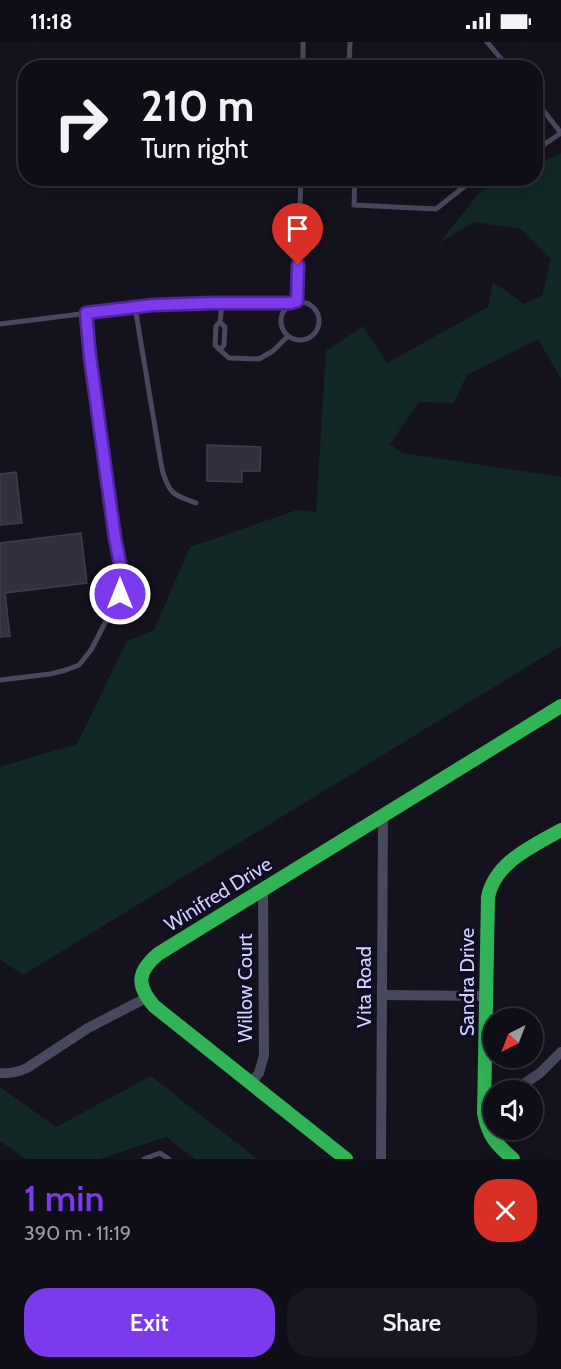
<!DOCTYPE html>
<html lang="en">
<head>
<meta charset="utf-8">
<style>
  :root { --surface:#0f0e16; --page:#18171f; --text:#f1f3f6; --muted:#9b9ca1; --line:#2f2e35; --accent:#7c3aed }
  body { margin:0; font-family:Cabin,sans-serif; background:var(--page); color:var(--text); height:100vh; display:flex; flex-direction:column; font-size:22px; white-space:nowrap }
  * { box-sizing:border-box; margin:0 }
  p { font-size:20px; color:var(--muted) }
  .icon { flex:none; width:33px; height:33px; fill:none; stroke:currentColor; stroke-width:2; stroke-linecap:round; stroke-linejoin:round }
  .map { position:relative; height:1117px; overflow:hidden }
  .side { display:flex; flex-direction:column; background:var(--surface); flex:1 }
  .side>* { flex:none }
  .banner { position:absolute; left:18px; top:18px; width:525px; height:126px; border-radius:24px; box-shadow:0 6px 24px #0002,0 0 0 2px var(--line); background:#0f0e16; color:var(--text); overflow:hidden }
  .needle { width:39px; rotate:222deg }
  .buttons { position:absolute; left:483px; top:966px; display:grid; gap:12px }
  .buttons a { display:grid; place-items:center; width:60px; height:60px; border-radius:50%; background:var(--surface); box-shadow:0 6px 24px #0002,0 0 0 2px var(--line); font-size:30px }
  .pin { position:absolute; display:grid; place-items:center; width:51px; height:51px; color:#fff; margin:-62px -26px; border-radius:50% 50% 50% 0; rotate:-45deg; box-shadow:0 0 6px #0007 }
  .pin .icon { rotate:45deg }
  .me { position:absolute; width:66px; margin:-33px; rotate:0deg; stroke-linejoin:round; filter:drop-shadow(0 0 4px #0008) }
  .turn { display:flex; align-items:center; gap:21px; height:126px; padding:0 24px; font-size:27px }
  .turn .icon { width:78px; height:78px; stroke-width:2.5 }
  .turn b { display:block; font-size:42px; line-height:51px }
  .round { display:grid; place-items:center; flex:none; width:63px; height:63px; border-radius:24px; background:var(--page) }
  .head { display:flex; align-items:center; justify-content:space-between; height:102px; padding:0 24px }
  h1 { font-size:36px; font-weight:600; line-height:45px; color:var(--accent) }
  .cta { display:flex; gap:12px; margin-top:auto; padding:12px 24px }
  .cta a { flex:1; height:69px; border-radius:24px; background:var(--accent); color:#fff; font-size:24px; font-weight:600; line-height:69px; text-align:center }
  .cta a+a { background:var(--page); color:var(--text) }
  .status { display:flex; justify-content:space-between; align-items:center; height:42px; padding:0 30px; background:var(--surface); direction:ltr }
  .status svg { height:16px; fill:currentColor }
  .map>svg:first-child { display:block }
</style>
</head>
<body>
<div class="status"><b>11:18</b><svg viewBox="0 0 49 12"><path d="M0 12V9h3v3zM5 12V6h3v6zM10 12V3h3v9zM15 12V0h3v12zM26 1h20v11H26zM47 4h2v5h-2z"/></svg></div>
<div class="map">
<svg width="561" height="1117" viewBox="0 0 561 1117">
  <rect width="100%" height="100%" fill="#14121d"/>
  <!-- green -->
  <g fill="#112827">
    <path d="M 561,111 L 561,337 L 538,297 L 467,333 L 454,361 L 419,360 L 390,402 L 402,411 L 561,435 L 561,604 L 23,933 L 0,917 L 0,725 L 77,702 L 127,599 L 154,588 L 190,505 L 297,468 L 316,470 L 326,309 L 363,284 L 387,321 L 488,265 L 493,240 L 524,262 L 542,254 L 551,217 L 521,187 L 474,180 L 439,201 L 481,149 L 508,137 L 536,136 L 536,123 Z"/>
    <path d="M 151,1034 L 257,1117 L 195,1117 L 166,1095 L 100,1117 L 26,1117 L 0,1099 L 0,1045 L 56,1085 Z"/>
  </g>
  <!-- building -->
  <g fill="#32303f" stroke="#3f3c51" stroke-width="1.5">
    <path d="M 207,403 L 261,405 L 260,429 L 242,429 L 242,440 L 207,439 Z"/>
    <path d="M 16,430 L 22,481 L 0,483 L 0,432 Z"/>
    <path d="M 81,491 L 87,541 L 5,551 L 10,594 L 0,595 L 0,501 Z"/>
  </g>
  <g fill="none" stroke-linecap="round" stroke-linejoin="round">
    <!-- lane -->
    <g stroke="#48485e" stroke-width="5">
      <path d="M 487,0 L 503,19"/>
      <path d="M 303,26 L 303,0"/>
      <path d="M 349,26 L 350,0"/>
      <path d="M 496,26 L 503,19 L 508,26"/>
      <path d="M 536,59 L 561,91"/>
      <path d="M 536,108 L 561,91"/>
      <path d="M 355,136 L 354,163 L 436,167 L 475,136"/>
      <path d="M 297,259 L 301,136"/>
      <circle cx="300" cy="279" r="19"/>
      <path d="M 135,265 L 162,427 C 169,452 173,453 196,461"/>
      <path d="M 220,280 L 225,285 L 224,303 L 220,308 L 215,303 L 216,284 L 220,280 L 222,262"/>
      <path d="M 0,282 L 153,263 L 214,261 L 291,261"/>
      <path d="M 220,308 L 229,316 L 259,317 L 273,309 L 288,294"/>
      <path d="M 0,638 L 50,632 L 66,628 L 79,623 L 91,608 L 120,552 L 123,537 L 115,496 L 86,271"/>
      <path d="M 144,1117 L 160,1111 L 169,1117"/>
    </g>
    <!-- street -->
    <g stroke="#48485e" stroke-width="10">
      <path d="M 382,953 L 486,954"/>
      <path d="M 0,1031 C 10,1032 18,1030 27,1026 L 88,986 L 146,956"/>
      <path d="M 251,1041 L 259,1031 L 264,1013 L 263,847"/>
      <path d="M 515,1048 L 540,1031 L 561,1010"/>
      <path d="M 381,1117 L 383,774"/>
    </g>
    <!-- fast -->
    <g stroke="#30b455" stroke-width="14">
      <path d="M 346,1117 L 154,964 C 136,943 137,930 158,912 L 561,664"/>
      <path d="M 513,1117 C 496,1102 488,1094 484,1071 L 488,855 C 495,820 533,804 561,788"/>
    </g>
  </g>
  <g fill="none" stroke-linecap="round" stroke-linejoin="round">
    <defs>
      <path id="route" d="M 120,552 L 123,537 L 115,496 L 90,315 L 86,271 L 153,263 L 214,261 L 291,261 L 297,259 L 298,223"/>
    </defs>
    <!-- route casing -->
    <use href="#route" stroke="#51269a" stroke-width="15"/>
    <!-- route -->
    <use href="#route" stroke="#7c3aed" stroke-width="10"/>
  </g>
  <g text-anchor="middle" stroke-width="6" stroke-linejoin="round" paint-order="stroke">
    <!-- street labels -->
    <g font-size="20" fill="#d2d0fe" stroke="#100e22">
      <text transform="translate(218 852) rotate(-32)" y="7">Winifred Drive</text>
      <text transform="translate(467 940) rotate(-90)" y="7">Sandra Drive</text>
      <text transform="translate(364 945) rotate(-90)" y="7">Vita Road</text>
      <text transform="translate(245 946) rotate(-90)" y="7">Willow Court</text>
    </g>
  </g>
</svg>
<div class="buttons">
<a><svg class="needle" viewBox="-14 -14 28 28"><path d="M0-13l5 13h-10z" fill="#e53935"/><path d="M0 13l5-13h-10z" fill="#9b9ca1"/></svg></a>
<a><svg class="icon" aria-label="sound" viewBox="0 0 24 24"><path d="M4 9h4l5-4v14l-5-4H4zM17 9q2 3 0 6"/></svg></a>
</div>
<div class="pin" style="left:298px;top:223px;background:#d93025"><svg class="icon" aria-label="arrive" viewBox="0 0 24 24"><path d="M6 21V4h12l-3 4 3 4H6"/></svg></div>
<svg class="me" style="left:120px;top:552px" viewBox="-20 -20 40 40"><circle r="17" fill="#7c3aed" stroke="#fff" stroke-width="3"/><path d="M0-11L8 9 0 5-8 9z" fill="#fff"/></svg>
<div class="banner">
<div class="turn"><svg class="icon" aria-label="right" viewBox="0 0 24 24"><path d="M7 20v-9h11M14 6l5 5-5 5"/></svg><div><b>210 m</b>Turn right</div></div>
</div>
</div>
<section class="side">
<div class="head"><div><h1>1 min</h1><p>390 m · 11:19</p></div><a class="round" style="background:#d93025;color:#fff"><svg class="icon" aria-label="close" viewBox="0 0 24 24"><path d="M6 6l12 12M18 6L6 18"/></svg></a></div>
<div class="cta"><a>Exit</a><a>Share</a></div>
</section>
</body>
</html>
